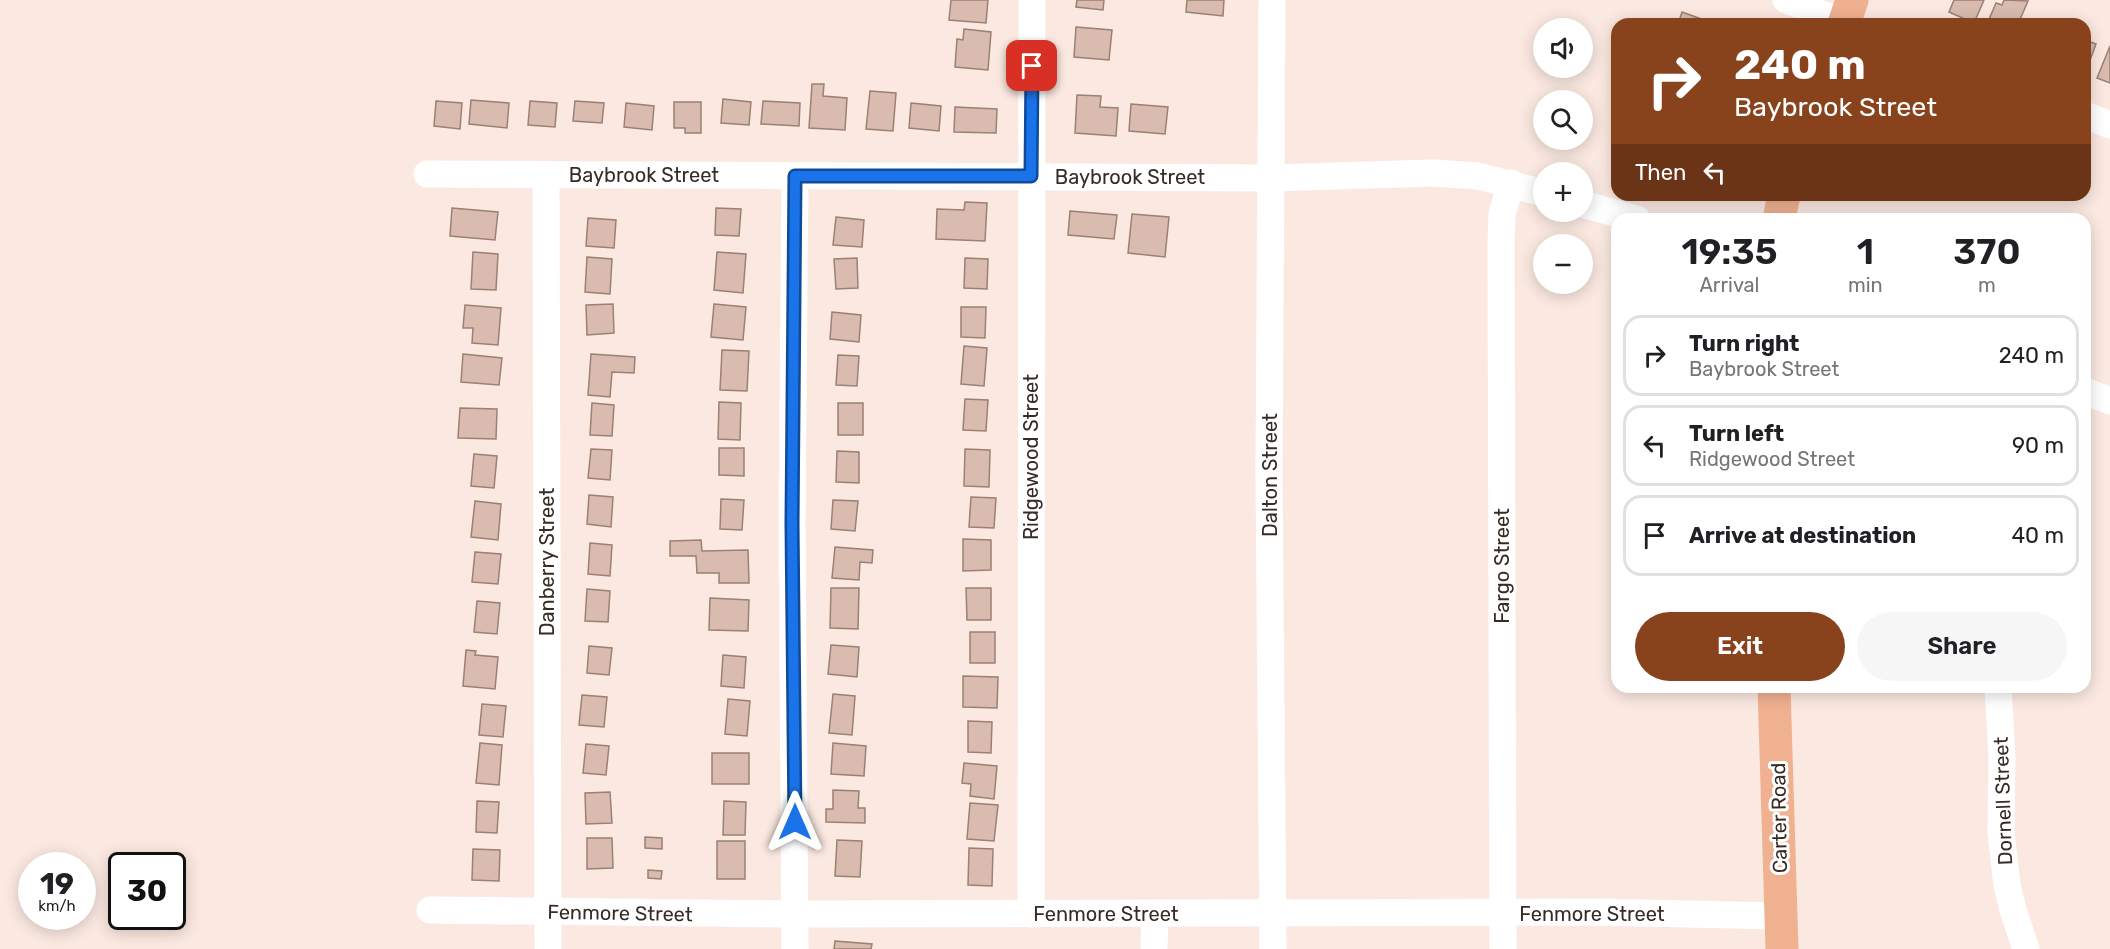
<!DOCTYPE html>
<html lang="en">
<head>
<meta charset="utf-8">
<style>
  :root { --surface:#fff; --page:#f6f6f6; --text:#202124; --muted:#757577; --line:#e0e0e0; --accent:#88421c }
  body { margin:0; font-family:Rubik,sans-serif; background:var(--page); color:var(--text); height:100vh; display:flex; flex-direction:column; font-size:22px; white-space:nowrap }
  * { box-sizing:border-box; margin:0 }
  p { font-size:20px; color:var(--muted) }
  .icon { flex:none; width:33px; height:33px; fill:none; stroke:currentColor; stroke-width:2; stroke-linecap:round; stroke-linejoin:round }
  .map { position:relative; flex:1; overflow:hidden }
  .drawer { position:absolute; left:1611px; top:213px; width:480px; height:480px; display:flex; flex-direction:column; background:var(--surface); border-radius:18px; box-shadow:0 3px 15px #0003 }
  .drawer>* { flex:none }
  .banner { position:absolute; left:1611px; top:18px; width:480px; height:183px; border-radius:18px; box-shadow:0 3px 15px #0003; background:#88421c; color:#fff; overflow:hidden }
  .fabs { position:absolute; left:1533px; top:18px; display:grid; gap:12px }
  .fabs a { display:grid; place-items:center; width:60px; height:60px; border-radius:50%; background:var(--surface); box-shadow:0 3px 15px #0003; font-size:30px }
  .speed { position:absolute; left:18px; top:852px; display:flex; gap:12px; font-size:30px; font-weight:700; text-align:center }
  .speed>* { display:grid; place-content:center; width:78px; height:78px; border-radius:50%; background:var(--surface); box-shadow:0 3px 15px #0003; line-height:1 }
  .speed small { font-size:15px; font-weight:400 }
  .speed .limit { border:3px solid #111; border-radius:9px; background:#fff; color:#111 }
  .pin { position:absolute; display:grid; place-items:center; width:51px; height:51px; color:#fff; margin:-26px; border-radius:12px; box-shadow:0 3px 9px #0006 }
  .me { position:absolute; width:66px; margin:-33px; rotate:0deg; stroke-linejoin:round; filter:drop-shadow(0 0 4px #0008) }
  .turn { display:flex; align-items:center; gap:21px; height:126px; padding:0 24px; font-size:27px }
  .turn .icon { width:78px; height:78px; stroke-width:2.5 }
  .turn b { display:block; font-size:42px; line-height:51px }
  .then { display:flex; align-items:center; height:57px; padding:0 24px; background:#0003; gap:12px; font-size:22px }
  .eta { display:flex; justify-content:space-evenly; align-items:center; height:102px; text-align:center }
  .eta b { font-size:36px; font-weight:600; line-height:42px }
  .primary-button { display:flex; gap:12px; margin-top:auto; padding:12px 24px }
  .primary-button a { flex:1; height:69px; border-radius:36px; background:var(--accent); color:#fff; font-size:24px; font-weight:600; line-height:69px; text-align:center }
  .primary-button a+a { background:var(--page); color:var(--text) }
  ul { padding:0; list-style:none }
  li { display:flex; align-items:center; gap:18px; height:81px; margin:0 12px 9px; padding:0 12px; border:3px solid var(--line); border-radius:18px }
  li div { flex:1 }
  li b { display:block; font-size:22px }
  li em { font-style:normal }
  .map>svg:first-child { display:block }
</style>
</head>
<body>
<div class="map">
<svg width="2110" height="949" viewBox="0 0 2110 949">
  <rect width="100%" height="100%" fill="#fbe9e1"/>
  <!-- building -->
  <g fill="#d9bcaf" stroke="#9b8073" stroke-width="1.5">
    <path d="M 951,0 L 988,0 L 986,23 L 949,20 Z"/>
    <path d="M 1077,0 L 1104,0 L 1103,10 L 1076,7 Z"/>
    <path d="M 1187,0 L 1224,0 L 1223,16 L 1186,12 Z"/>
    <path d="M 1954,0 L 1984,0 L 1974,23 L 1949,12 Z"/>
    <path d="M 2004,0 L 2028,1 L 2018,24 L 1987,24 L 1996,3 L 2002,5 Z"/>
    <path d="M 1682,12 L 1707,21 L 1706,24 L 1678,24 Z"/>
    <path d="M 1076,27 L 1112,30 L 1109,60 L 1074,57 Z"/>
    <path d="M 964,29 L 991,32 L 988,70 L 955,67 L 957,39 L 963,40 Z"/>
    <path d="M 2085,40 L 2096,44 L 2086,71 L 2085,71 Z"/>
    <path d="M 2110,46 L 2110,83 L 2097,78 Z"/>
    <path d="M 812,84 L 824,84 L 823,96 L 847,98 L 845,130 L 809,128 Z"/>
    <path d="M 870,91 L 896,93 L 893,131 L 866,129 Z"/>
    <path d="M 1077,95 L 1101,96 L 1100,107 L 1118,108 L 1116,136 L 1075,133 Z"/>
    <path d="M 723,99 L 751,102 L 749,125 L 721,123 Z"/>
    <path d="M 471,100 L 509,103 L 507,128 L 469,124 Z"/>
    <path d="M 436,101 L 462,103 L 460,129 L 434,126 Z"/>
    <path d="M 530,101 L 557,103 L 555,127 L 528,125 Z"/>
    <path d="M 575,101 L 604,103 L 602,123 L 573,121 Z"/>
    <path d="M 763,101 L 800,103 L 799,126 L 761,124 Z"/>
    <path d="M 674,102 L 701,102 L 701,133 L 685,133 L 685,128 L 674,128 Z"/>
    <path d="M 626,103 L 654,106 L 652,130 L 624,127 Z"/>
    <path d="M 911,103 L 941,106 L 939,131 L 909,128 Z"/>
    <path d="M 1131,104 L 1168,107 L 1165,134 L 1129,131 Z"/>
    <path d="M 955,107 L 997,109 L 996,133 L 954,132 Z"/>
    <path d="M 965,202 L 987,203 L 985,241 L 936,239 L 937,209 L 964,210 Z"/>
    <path d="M 452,208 L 498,212 L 495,240 L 450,236 Z"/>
    <path d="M 716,208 L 741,209 L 739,236 L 715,235 Z"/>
    <path d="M 1070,211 L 1117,215 L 1114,239 L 1068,235 Z"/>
    <path d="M 1132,214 L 1169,217 L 1165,257 L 1128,253 Z"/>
    <path d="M 836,217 L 864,220 L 862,247 L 833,245 Z"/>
    <path d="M 588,218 L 616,220 L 614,248 L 586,246 Z"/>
    <path d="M 473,252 L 498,254 L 496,290 L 471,289 Z"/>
    <path d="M 717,252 L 746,254 L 743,293 L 714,290 Z"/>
    <path d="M 587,257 L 612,259 L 610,294 L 585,292 Z"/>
    <path d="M 857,258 L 858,288 L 836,289 L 834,259 Z"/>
    <path d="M 965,258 L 988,259 L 987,289 L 964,288 Z"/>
    <path d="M 613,304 L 614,333 L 587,335 L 586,305 Z"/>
    <path d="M 714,304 L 746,307 L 743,340 L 711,337 Z"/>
    <path d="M 465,305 L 501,308 L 498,345 L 472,343 L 473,328 L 463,328 Z"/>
    <path d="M 961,307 L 986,307 L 985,338 L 961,337 Z"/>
    <path d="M 832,312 L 861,315 L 859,342 L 830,339 Z"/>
    <path d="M 964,346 L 987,348 L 984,386 L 961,384 Z"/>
    <path d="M 722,350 L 749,351 L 747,391 L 720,390 Z"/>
    <path d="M 463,354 L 502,358 L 499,385 L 461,382 Z"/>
    <path d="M 591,354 L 635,357 L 634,373 L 612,372 L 610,397 L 588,395 Z"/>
    <path d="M 838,355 L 859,356 L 857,386 L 836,385 Z"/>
    <path d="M 965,399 L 988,400 L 986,431 L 963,430 Z"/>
    <path d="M 719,402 L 741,403 L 740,440 L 718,439 Z"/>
    <path d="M 592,403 L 614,405 L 612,436 L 590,435 Z"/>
    <rect x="838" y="403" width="25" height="32"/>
    <path d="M 460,408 L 497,409 L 496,439 L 458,438 Z"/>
    <path d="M 719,448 L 744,448 L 744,476 L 719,475 Z"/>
    <path d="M 591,449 L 612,450 L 610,480 L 588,478 Z"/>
    <path d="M 965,449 L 990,450 L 989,487 L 964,486 Z"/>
    <path d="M 837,451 L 859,452 L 859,483 L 836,482 Z"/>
    <path d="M 474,454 L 497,456 L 494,488 L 471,486 Z"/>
    <path d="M 589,495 L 613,497 L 611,527 L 587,524 Z"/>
    <path d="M 971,497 L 996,498 L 994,528 L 969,527 Z"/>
    <path d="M 721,499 L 744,500 L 742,530 L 720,529 Z"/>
    <path d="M 833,500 L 858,501 L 855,531 L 831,529 Z"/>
    <path d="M 475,501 L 501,504 L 498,540 L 471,537 Z"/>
    <path d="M 963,539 L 991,540 L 991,570 L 963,571 Z"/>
    <path d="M 701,540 L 702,551 L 748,550 L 749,583 L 719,583 L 719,573 L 697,573 L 696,556 L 670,556 L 670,541 Z"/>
    <path d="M 590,543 L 612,545 L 610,576 L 588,574 Z"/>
    <path d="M 835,547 L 873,550 L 872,563 L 860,562 L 859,580 L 832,578 Z"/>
    <path d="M 475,552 L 501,554 L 498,584 L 472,582 Z"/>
    <path d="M 831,588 L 859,588 L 858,629 L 830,628 Z"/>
    <path d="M 966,588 L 991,588 L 991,620 L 967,620 Z"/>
    <path d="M 587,589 L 610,591 L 608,622 L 585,621 Z"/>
    <path d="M 710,598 L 749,600 L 748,631 L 709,630 Z"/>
    <path d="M 477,601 L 500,603 L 497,634 L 474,632 Z"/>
    <rect x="970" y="632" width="25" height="31"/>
    <path d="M 831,645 L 859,647 L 857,677 L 828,674 Z"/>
    <path d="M 589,646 L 612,648 L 609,675 L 587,673 Z"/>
    <path d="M 466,650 L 476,651 L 475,655 L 498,657 L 495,689 L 463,686 Z"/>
    <path d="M 723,655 L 746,657 L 744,688 L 721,686 Z"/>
    <path d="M 963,676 L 998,677 L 997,708 L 963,707 Z"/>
    <path d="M 833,694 L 855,696 L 852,735 L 829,733 Z"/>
    <path d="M 582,695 L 607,697 L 604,727 L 579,725 Z"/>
    <path d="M 728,699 L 750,701 L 747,736 L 725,734 Z"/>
    <path d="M 482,704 L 506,706 L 503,737 L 479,735 Z"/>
    <path d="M 968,721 L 992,722 L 991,753 L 968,752 Z"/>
    <path d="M 480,743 L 502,745 L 499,785 L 476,783 Z"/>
    <path d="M 833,743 L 866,746 L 864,776 L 831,774 Z"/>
    <path d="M 586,744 L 609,746 L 606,775 L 583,773 Z"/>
    <rect x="712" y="753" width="37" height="31"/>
    <path d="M 964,763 L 997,766 L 994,799 L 970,796 L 971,784 L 962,783 Z"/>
    <path d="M 833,790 L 859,791 L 858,808 L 865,808 L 865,823 L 826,822 L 826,809 L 833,809 Z"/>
    <path d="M 610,792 L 612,823 L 586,824 L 585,793 Z"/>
    <path d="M 477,801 L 499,802 L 497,833 L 476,832 Z"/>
    <path d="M 724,801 L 746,802 L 745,835 L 723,835 Z"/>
    <path d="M 970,803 L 998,805 L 994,841 L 967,839 Z"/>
    <path d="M 645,837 L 662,838 L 662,849 L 645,848 Z"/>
    <path d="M 587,838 L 612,838 L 613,868 L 587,869 Z"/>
    <path d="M 837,840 L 862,841 L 860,877 L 835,876 Z"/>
    <rect x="717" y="841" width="28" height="38"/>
    <path d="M 969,848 L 993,849 L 992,886 L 968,885 Z"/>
    <path d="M 473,849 L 500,850 L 499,881 L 472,880 Z"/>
    <path d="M 648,870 L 662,871 L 661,879 L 648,878 Z"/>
    <path d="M 835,941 L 872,944 L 871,949 L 834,949 Z"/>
  </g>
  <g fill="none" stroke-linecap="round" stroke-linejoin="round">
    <!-- minor -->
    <g stroke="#fff" stroke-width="27">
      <path d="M 1272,0 L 1269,472 L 1273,949"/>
      <path d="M 1786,0 L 1848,24"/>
      <path d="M 2085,115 L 2110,125"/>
      <path d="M 427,174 L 1270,178 L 1433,173 L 1478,176 L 1544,193"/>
      <path d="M 546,175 L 548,949"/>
      <path d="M 1582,204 L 1637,219"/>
      <path d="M 2085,391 L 2110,401"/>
      <path d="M 1998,687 L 2002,759 L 2001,833 L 2007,885 L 2013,910 L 2026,949"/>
      <path d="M 430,910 L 796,914 L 1597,912 L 1781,916"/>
      <path d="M 1031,914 L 1032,0"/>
      <path d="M 795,949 L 792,523 L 795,176"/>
      <path d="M 1154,949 L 1155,914"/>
      <path d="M 1503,949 L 1501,246 L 1502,214 L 1511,183"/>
    </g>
    <!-- major -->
    <g stroke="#f0b191" stroke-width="33">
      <path d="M 1844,24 L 1852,0"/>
      <path d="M 1779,219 L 1784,195"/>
      <path d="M 1774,687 L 1782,949"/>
    </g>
  </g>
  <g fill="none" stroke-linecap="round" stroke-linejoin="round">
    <defs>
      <path id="route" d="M 795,822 L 792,523 L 795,176 L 1031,176 L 1032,66"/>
    </defs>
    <!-- route casing -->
    <use href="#route" stroke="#114b97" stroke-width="15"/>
    <!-- route -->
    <use href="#route" stroke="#1a73e8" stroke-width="10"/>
  </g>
  <g text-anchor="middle" stroke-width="6" stroke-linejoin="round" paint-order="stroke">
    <!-- street labels -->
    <g font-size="20" fill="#372b26" stroke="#fff">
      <text x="644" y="182">Baybrook Street</text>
      <text x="1130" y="184">Baybrook Street</text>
      <text transform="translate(1031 457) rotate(-90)" y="7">Ridgewood Street</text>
      <text transform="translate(1270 475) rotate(-90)" y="7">Dalton Street</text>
      <text transform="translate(547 562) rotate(-90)" y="7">Danberry Street</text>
      <text transform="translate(1502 566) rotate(-90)" y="7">Fargo Street</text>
      <text transform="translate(2003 801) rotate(-92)" y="7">Dornell Street</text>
      <text transform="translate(1779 818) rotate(-91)" y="7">Carter Road</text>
      <text transform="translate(620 913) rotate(1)" y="7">Fenmore Street</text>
      <text x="1106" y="921">Fenmore Street</text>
      <text x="1592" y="921">Fenmore Street</text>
    </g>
  </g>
</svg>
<div class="fabs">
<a><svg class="icon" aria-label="sound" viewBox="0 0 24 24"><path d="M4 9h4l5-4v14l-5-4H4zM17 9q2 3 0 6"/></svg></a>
<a><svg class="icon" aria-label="search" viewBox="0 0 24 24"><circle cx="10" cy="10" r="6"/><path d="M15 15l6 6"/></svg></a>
<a>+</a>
<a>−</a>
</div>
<div class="speed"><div>19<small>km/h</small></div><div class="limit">30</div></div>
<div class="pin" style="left:1032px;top:66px;background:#d93025"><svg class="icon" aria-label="arrive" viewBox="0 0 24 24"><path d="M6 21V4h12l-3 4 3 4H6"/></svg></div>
<svg class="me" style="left:795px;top:822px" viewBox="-20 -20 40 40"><path d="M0-17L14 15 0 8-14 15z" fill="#1a73e8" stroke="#fff" stroke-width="4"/></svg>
<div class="banner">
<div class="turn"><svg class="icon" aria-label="right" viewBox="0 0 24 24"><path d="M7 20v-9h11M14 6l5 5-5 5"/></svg><div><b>240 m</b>Baybrook Street</div></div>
<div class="then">Then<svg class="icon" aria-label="left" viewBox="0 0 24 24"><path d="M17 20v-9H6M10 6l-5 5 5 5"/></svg></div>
</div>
<section class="drawer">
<div class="eta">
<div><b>19:35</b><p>Arrival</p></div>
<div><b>1</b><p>min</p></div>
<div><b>370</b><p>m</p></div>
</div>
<ul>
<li><svg class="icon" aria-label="right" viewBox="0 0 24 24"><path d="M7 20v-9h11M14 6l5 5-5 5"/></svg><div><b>Turn right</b><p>Baybrook Street</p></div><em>240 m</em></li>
<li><svg class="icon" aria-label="left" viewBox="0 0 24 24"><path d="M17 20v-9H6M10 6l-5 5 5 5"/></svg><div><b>Turn left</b><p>Ridgewood Street</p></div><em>90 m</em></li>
<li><svg class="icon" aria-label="arrive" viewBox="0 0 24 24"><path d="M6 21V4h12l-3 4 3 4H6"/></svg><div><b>Arrive at destination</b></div><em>40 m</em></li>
</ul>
<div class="primary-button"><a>Exit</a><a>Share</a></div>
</section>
</div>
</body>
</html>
